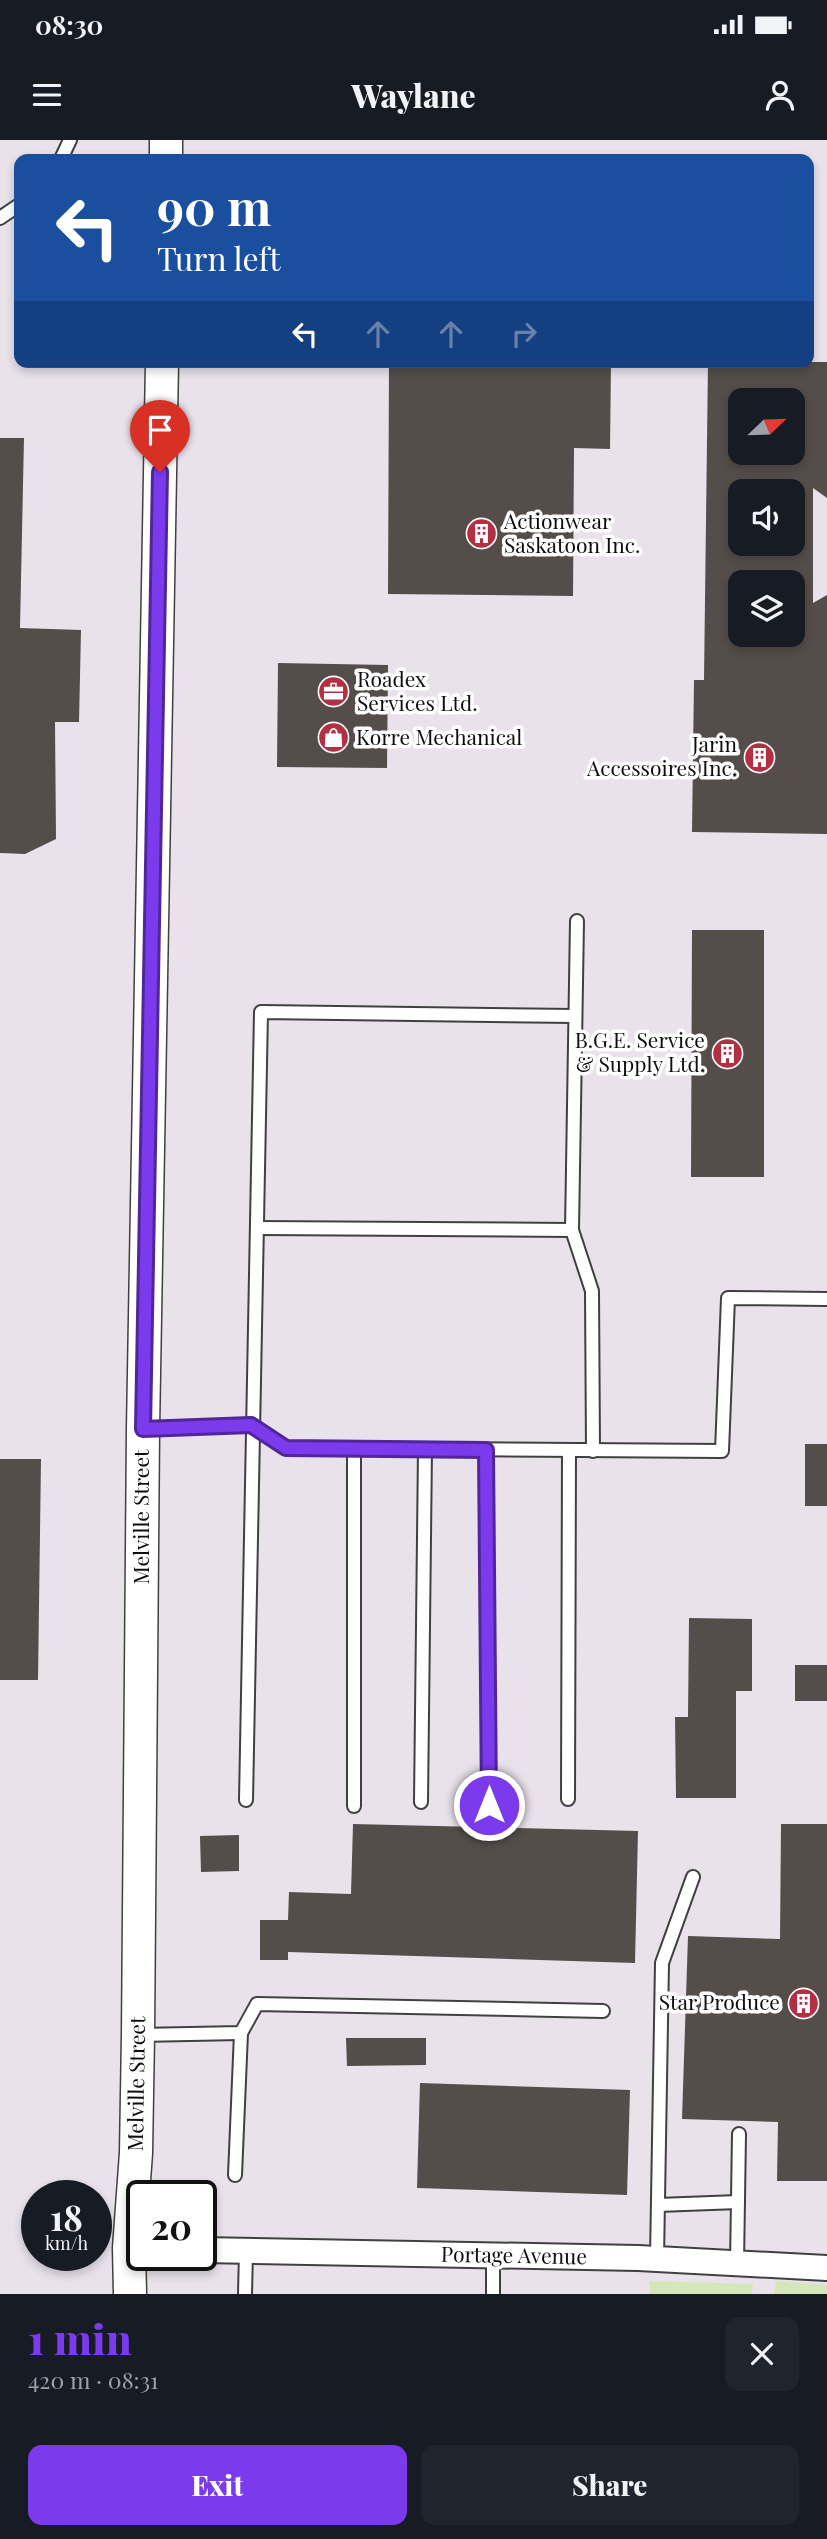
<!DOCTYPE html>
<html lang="en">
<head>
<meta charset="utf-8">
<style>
  :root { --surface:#171b24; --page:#20242c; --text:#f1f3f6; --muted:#9ea1a6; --accent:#7c3aed }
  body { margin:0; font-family:"Playfair Display",serif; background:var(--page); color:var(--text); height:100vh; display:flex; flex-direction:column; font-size:26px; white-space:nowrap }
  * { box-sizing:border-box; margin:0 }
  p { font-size:23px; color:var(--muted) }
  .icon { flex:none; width:38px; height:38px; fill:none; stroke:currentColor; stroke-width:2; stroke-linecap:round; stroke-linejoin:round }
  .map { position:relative; height:2154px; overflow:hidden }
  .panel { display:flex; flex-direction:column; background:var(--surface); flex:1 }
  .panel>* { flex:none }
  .top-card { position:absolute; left:14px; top:14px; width:800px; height:214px; border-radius:14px; box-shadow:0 4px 10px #0003; background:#1a4fa0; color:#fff; overflow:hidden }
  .needle { width:46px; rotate:67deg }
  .fabs { position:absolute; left:728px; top:248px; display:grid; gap:14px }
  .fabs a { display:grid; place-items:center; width:77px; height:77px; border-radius:14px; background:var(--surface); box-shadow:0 4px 10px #0003; font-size:35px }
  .speed { position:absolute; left:21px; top:2040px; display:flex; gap:14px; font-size:35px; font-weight:700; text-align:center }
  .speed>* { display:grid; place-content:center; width:91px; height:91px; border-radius:50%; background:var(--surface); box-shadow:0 4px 10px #0003; line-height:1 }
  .speed small { font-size:18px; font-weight:400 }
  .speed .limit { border:4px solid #111; border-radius:10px; background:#fff; color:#111 }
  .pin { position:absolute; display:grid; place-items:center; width:60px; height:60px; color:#fff; margin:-72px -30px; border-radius:50% 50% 50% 0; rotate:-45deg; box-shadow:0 0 7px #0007 }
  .pin .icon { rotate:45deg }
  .me { position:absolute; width:77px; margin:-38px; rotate:0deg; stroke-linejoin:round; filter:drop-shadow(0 0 5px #0008) }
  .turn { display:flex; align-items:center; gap:24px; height:147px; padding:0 28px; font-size:32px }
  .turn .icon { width:91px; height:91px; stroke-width:2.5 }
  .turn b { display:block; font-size:49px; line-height:60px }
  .lanes { display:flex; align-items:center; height:66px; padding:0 28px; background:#0003; justify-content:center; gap:35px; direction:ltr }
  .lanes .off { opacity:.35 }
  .round { display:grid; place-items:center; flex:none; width:74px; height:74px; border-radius:14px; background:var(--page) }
  .summary { display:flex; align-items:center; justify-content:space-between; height:119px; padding:0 28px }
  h1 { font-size:42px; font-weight:800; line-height:52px; color:var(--accent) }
  .button { display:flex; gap:14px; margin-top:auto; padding:14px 28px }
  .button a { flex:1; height:80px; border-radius:14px; background:var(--accent); color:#fff; font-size:28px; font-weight:800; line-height:80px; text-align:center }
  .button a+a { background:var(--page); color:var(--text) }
  .status { display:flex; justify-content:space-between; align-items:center; height:49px; padding:0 35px; background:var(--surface); direction:ltr }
  .status svg { height:19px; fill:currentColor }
  header { display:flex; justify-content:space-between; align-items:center; height:91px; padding:0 28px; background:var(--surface); font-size:32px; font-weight:800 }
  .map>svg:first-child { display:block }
</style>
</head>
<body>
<div class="status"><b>08:30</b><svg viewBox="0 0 49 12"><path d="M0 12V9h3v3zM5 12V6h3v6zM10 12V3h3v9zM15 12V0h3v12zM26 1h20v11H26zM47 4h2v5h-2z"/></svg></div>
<header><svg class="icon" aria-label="menu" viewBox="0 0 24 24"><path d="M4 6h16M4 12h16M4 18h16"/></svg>Waylane<svg class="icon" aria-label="person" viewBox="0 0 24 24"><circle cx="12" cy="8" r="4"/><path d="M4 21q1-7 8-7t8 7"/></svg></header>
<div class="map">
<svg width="827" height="2154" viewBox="0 0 827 2154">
  <rect width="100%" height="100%" fill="#fef9ef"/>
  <!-- industrial -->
  <path fill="#e9e2eb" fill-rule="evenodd" d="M 0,0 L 827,0 L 827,2154 L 0,2154 ZM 19,19 L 808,19 L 808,222 L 19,222 ZM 740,261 L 793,261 L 793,313 L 740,313 ZM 740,352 L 793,352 L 793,404 L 740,404 ZM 740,443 L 793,443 L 793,495 L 740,495 ZM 37,2056 L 96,2056 L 96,2116 L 37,2116 ZM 142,2056 L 201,2056 L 201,2116 L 142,2116 Z"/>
  <!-- green -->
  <g fill="#d5e6bb">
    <path d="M 650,2141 L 753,2144 L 752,2154 L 650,2154 Z"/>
    <path d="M 776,2141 L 827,2145 L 827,2154 L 774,2154 Z"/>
  </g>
  <!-- building -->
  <g fill="#554d4a" fill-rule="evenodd">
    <path d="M 389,222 L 611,222 L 610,309 L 574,308 L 573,456 L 388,454 Z"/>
    <path d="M 708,222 L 827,222 L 827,358 L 813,348 L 813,463 L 827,455 L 827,694 L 692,692 L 694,540 L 704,540 ZM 740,261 L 793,261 L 793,313 L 740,313 ZM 740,352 L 793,352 L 793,404 L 740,404 ZM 740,443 L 793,443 L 793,495 L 740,495 Z"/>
    <path d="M 0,298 L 24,298 L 20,488 L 81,490 L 79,582 L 55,582 L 56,699 L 25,714 L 0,713 Z"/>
    <path d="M 278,523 L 388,525 L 387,628 L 277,627 Z"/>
    <path d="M 692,790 L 764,790 L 764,1037 L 691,1037 Z"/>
    <rect x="805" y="1304" width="22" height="62"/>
    <path d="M 0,1319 L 41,1319 L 38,1540 L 0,1540 Z"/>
    <path d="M 689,1478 L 752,1479 L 752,1551 L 736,1551 L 736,1658 L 676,1658 L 675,1577 L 688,1577 Z"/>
    <rect x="795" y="1525" width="32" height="36"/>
    <path d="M 353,1684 L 638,1691 L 635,1823 L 288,1812 L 288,1820 L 260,1820 L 260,1780 L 288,1780 L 289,1752 L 351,1754 Z"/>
    <path d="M 781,1684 L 827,1684 L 827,2041 L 777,2041 L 778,1982 L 682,1979 L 688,1796 L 780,1799 Z"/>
    <path d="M 239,1695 L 239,1731 L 201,1732 L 200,1696 Z"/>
    <path d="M 346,1898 L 426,1898 L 426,1925 L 347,1926 Z"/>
    <path d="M 420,1943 L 630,1950 L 627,2055 L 417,2048 Z"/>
  </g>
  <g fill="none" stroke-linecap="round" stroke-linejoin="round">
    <defs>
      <g id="service">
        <path d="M 61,19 L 70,0"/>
        <path d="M 0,78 L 19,65"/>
        <path d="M 257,1088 L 572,1090 L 577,781"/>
        <path d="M 572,1090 L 592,1151 L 593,1311"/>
        <path d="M 143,1289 L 251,1285 L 286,1308 L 722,1311 L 728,1158 L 827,1159"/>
        <path d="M 486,1310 L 489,1665"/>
        <path d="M 568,1659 L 569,1311"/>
        <path d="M 246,1660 L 261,872 L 575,876"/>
        <path d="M 421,1662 L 425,1309"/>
        <path d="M 354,1666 L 354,1308"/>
        <path d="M 138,1895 L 241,1893 L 257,1864 L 603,1871"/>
        <path d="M 235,2035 L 241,1893"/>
        <path d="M 658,2065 L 738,2062"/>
        <path d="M 657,2119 L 662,1823 L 693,1737"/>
        <path d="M 737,2124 L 739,1994"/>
        <path d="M 245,2154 L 246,2111"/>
        <path d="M 493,2154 L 493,2115"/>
      </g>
      <path id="minor" d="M 201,2110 L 638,2118 L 827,2128"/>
      <g id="tertiary">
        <path d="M 166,19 L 166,0"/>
        <path d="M 130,2154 L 129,2108 L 136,2013 L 138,1895 L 143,1289 L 162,222"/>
      </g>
    </defs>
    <!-- service casing -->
    <use href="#service" stroke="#404040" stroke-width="16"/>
    <!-- minor casing -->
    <use href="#minor" stroke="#404040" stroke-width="28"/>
    <!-- tertiary casing -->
    <use href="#tertiary" stroke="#404040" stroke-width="35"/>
    <!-- service -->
    <use href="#service" stroke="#fff" stroke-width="12"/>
    <!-- minor -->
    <use href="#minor" stroke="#fff" stroke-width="24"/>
    <!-- tertiary -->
    <use href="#tertiary" stroke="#fff" stroke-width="32"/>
  </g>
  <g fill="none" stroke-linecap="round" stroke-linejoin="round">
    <defs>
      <path id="route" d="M 160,332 L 143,1289 L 251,1285 L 286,1308 L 486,1310 L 489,1665"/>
    </defs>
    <!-- route casing -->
    <use href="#route" stroke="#51269a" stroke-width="18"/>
    <!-- route -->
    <use href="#route" stroke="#7c3aed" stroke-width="12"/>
  </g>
  <!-- icons -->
  <defs>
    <symbol id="building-disc" viewBox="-11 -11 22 22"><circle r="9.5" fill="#b32f43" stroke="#fff"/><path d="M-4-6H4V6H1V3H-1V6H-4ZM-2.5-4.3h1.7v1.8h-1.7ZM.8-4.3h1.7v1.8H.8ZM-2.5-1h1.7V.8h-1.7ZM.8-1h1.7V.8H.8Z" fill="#fff"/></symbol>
    <symbol id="office-disc" viewBox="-11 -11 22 22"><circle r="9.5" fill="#b32f43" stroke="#fff"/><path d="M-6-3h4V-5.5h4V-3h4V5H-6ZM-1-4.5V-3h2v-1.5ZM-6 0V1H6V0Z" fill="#fff"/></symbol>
    <symbol id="shop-disc" viewBox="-11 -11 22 22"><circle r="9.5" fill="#b32f43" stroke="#fff"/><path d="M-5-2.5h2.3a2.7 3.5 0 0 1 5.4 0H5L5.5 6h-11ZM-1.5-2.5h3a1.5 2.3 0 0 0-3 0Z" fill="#fff"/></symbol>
  </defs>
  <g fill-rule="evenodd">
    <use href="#building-disc" x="464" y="376" width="35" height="35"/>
    <use href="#office-disc" x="316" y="534" width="35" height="35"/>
    <use href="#shop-disc" x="316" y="580" width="35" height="35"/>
    <use href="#building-disc" x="742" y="600" width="35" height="35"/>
    <use href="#building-disc" x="710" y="896" width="35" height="35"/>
    <use href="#building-disc" x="786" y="1846" width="35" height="35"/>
  </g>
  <g text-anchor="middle" stroke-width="7" stroke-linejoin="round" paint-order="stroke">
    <!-- poi labels -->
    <g font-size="21" fill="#0d0d0d" stroke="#fff" text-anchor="start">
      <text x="504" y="389">Actionwear<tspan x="504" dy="24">Saskatoon Inc.</tspan></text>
      <text x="357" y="547">Roadex<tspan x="357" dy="24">Services Ltd.</tspan></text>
      <text x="356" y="605">Korre Mechanical</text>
      <text x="737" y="612" text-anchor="end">Jarin<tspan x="737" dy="24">Accessoires Inc.</tspan></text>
      <text x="705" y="908" text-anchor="end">B.G.E. Service<tspan x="705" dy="24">&amp; Supply Ltd.</tspan></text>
      <text x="780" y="1870" text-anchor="end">Star Produce</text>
    </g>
    <!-- street labels -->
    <g font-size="21" fill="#0d0d0d" stroke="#fff">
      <text transform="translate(142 1377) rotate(-90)" y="7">Melville Street</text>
      <text transform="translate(137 1944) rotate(-89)" y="7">Melville Street</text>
      <text transform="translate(514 2116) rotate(1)" y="7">Portage Avenue</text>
    </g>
  </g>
</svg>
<div class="fabs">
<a><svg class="needle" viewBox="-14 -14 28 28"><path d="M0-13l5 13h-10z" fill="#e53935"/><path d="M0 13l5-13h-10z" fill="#9ea1a6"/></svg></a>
<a><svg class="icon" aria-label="sound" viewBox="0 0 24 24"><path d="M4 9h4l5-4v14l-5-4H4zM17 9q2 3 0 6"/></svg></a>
<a><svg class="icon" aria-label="layers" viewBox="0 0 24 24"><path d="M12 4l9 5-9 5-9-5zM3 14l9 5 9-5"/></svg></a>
</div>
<div class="speed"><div>18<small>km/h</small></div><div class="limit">20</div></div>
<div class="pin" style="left:160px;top:332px;background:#d93025"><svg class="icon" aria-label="arrive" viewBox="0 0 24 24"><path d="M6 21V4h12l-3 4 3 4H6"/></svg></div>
<svg class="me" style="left:489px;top:1665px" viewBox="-20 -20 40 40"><circle r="17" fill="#7c3aed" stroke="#fff" stroke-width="3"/><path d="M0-11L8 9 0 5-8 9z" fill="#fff"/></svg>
<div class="top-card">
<div class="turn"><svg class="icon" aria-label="left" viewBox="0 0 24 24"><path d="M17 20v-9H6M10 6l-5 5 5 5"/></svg><div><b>90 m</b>Turn left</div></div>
<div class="lanes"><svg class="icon" aria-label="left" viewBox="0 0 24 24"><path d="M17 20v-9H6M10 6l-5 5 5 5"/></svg><svg class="icon off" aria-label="ahead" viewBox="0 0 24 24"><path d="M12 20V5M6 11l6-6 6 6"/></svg><svg class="icon off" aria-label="ahead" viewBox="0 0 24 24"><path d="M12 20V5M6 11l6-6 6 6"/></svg><svg class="icon off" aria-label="right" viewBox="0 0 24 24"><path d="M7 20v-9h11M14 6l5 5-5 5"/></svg></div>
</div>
</div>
<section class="panel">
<div class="summary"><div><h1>1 min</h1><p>420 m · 08:31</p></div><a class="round"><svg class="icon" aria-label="close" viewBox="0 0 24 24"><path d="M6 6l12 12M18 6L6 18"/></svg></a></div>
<div class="button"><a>Exit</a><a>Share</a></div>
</section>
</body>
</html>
